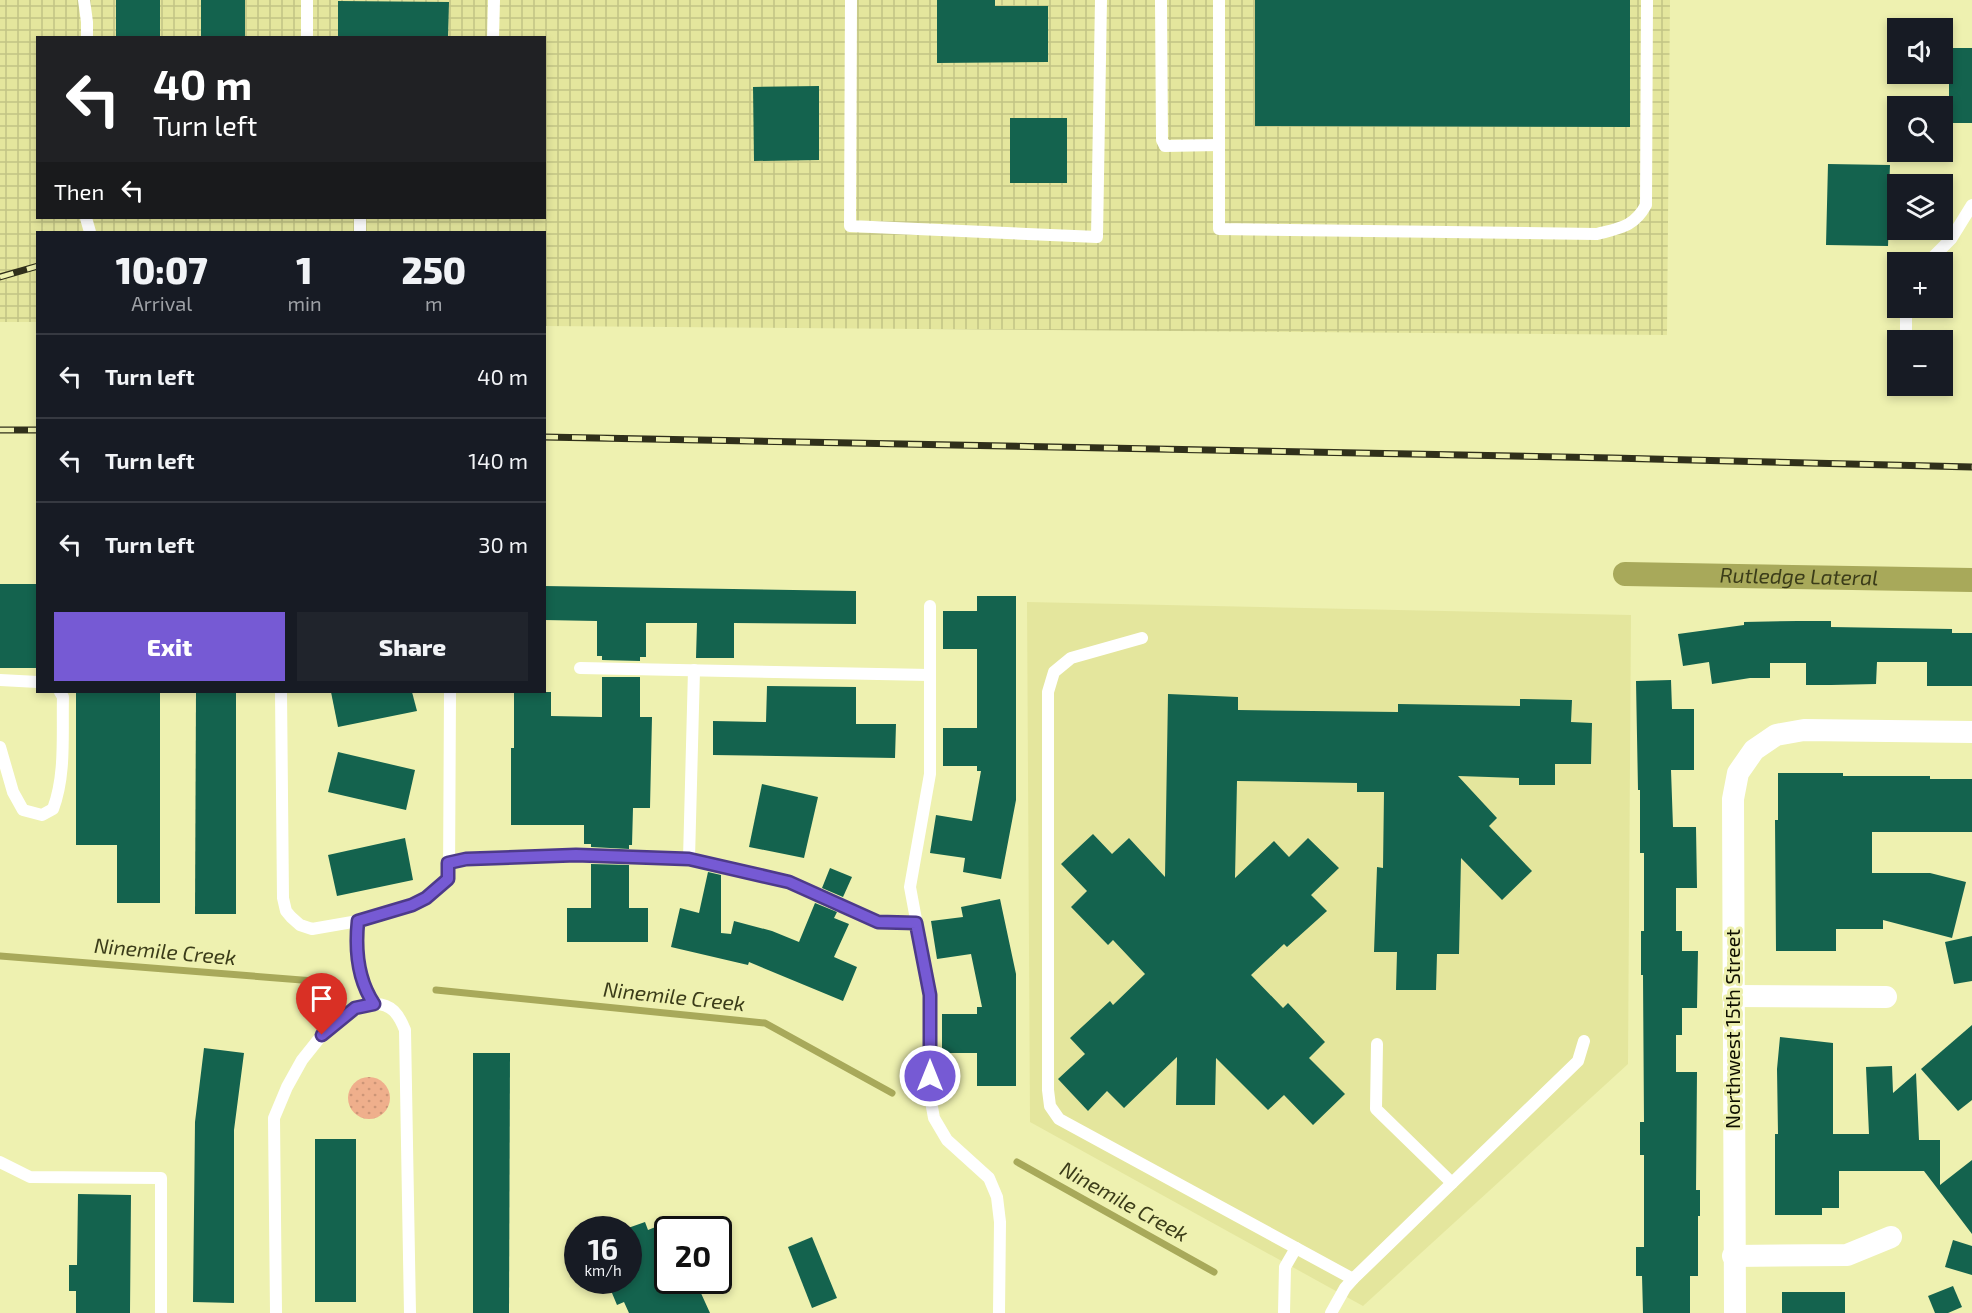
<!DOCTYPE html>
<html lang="en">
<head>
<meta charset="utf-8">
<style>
  :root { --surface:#171b24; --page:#20242c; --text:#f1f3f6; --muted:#9ea1a6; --line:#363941; --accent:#765ad4 }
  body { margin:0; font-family:"Exo 2",sans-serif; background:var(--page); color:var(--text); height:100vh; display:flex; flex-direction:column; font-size:22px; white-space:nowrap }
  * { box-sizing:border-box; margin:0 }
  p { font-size:20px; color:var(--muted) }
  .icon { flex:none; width:33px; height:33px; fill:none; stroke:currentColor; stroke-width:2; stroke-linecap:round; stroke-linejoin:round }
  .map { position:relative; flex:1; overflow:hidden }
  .details { position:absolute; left:36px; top:231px; width:510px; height:462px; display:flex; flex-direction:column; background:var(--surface); border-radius:0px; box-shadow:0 3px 9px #0003 }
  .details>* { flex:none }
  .hud { position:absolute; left:36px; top:36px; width:510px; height:183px; border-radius:0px; box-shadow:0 3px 9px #0003; background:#202124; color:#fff; overflow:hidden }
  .controls { position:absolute; left:1887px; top:18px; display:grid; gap:12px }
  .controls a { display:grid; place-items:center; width:66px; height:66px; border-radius:0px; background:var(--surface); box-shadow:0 3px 9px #0003; font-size:30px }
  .speed { position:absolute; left:564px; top:1216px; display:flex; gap:12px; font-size:30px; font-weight:700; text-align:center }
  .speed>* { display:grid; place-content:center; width:78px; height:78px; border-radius:50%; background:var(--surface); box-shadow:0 3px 9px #0003; line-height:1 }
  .speed small { font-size:15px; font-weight:400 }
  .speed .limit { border:3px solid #111; border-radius:9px; background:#fff; color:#111 }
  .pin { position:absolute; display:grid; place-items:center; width:51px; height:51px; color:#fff; margin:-62px -26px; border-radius:50% 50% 50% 0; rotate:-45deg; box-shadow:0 0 6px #0007 }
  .pin .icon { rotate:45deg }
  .me { position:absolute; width:66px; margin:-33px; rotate:0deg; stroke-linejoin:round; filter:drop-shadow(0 0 4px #0008) }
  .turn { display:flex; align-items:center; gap:21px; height:126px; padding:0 18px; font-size:27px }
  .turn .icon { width:78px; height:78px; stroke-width:2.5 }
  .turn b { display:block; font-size:42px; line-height:51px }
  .then { display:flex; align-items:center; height:57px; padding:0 18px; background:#0003; gap:12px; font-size:22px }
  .eta { display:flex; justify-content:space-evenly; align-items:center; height:102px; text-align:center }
  .eta b { font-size:36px; font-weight:800; line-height:42px }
  .button { display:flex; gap:12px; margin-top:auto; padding:12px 18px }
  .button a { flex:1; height:69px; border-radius:0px; background:var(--accent); color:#fff; font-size:24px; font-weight:800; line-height:69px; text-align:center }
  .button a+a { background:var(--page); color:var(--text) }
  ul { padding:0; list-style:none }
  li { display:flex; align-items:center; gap:18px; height:84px; padding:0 18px; border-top:2px solid var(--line) }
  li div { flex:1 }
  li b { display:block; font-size:22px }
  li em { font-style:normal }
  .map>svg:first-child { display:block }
</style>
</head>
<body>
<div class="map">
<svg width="1972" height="1313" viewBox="0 0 1972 1313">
  <defs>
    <pattern id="industrial-grid" width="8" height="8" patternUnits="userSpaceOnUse" patternTransform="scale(1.5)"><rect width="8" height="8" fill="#e4e69d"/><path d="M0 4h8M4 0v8" fill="none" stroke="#c2c485"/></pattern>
    <pattern id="park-dots" width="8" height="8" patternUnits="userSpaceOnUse" patternTransform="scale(1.5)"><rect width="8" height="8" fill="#efaf8c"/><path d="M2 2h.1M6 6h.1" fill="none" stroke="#cc9577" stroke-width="1.8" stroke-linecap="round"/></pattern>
  </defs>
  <rect width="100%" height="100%" fill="#eef1b0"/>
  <!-- built -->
  <path fill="#e4e69d" d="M 1027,602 L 1631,615 L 1628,1064 L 1363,1306 L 1030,1122 Z"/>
  <!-- industrial -->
  <path fill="url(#industrial-grid)" fill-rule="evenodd" d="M 0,0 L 1670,0 L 1667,335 L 545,326 L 544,232 L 38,232 L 37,322 L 0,322 ZM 38,38 L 544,38 L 544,218 L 38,218 Z"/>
  <!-- park -->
  <circle fill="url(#park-dots)" cx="369" cy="1098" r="21"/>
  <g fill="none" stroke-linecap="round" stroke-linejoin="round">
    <!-- stream -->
    <g stroke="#a8a95a" stroke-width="7">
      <path d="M 0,956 L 327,982"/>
      <path d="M 436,990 L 765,1023 L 892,1093"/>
      <path d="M 1017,1162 L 1214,1272"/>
    </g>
    <!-- canal -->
    <path stroke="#a8a95a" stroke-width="24" id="s1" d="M 1625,574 L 1972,580"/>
  </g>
  <!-- building -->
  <g fill="#14634e">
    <rect x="116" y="0" width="44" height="38"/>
    <rect x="201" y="0" width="44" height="38"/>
    <path d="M 937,0 L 995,0 L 995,6 L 1048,6 L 1048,62 L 937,63 Z"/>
    <path d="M 1255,0 L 1630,0 L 1630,127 L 1255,126 Z"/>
    <path d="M 338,1 L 449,2 L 448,38 L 338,38 Z"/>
    <rect x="1949" y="48" width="23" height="75"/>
    <path d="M 819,86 L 819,160 L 754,161 L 753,87 Z"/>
    <rect x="1010" y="118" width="57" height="65"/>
    <path d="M 1828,164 L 1890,165 L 1889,190 L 1898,191 L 1898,221 L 1889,221 L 1888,246 L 1826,245 Z"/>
    <rect x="0" y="584" width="38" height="84"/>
    <path d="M 544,586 L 856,591 L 856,624 L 734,623 L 734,658 L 696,658 L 697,623 L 646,623 L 646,657 L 640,657 L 640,661 L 602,660 L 602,656 L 597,656 L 597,621 L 544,620 Z"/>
    <path d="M 977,596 L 1016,596 L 1016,800 L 1001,879 L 963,872 L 965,858 L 930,853 L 936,815 L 972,821 L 981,771 L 977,771 L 977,766 L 943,766 L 943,728 L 977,728 L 977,649 L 943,649 L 943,611 L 977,611 Z"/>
    <path d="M 1798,621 L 1831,621 L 1831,627 L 1952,629 L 1952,633 L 1972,633 L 1972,686 L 1927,686 L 1927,662 L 1877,662 L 1876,684 L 1831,685 L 1806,685 L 1806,663 L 1770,663 L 1770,678 L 1750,678 L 1712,684 L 1709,662 L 1683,666 L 1678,634 L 1744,625 L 1744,622 Z"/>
    <path d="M 602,677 L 640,677 L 640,717 L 652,717 L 650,808 L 633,808 L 632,845 L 629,845 L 629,849 L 591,847 L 591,844 L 584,844 L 584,825 L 511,825 L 511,748 L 514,748 L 514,692 L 551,692 L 551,716 L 602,717 Z"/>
    <path d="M 1671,680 L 1672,709 L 1694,709 L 1694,770 L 1671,770 L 1673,827 L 1696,827 L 1697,888 L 1676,888 L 1676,931 L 1682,931 L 1682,951 L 1698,951 L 1697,1008 L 1682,1008 L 1682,1035 L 1676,1035 L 1676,1072 L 1697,1072 L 1696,1190 L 1700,1190 L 1700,1216 L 1698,1216 L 1698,1276 L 1690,1276 L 1690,1313 L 1643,1313 L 1642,1276 L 1636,1276 L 1636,1247 L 1644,1247 L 1644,1155 L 1640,1155 L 1640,1122 L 1644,1122 L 1643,975 L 1641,975 L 1641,931 L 1644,931 L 1644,853 L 1640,853 L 1640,790 L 1638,790 L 1636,681 Z"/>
    <path d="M 767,686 L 856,687 L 856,724 L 896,724 L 895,758 L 713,755 L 713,721 L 766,722 Z"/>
    <path d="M 76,692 L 160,692 L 160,903 L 117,903 L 117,845 L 76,845 Z"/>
    <path d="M 196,692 L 236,692 L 236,914 L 195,914 Z"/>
    <path d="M 331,692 L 412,692 L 417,711 L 338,727 Z"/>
    <path d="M 1168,694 L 1238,697 L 1238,710 L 1398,712 L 1398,704 L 1520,706 L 1520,699 L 1572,700 L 1571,722 L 1592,723 L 1591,764 L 1555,764 L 1555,785 L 1519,785 L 1519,778 L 1458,776 L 1497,818 L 1489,826 L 1532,871 L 1502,900 L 1461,858 L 1459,954 L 1437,954 L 1436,990 L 1396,990 L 1397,952 L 1374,952 L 1377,867 L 1383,868 L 1384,792 L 1357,792 L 1357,783 L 1237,781 L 1235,878 L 1274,841 L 1289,857 L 1308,838 L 1339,868 L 1311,895 L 1327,911 L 1287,947 L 1284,944 L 1251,975 L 1283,1008 L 1288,1003 L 1325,1042 L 1309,1058 L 1345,1094 L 1313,1125 L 1284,1095 L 1268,1110 L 1216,1058 L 1215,1105 L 1176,1105 L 1177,1057 L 1124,1108 L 1107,1091 L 1088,1111 L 1058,1079 L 1085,1054 L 1070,1038 L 1110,1001 L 1113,1005 L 1145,974 L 1113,940 L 1108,945 L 1071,907 L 1087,891 L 1061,864 L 1093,834 L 1112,854 L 1129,838 L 1165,877 Z"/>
    <path d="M 338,752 L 415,770 L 406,810 L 328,792 Z"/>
    <path d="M 1778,773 L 1843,773 L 1843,776 L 1930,776 L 1930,779 L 1972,779 L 1972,832 L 1872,832 L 1872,873 L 1930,873 L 1966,882 L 1952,938 L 1883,920 L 1883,929 L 1836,929 L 1836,951 L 1776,951 L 1775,820 L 1778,820 Z"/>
    <path d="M 762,784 L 818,797 L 804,858 L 749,847 Z"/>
    <path d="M 405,838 L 413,880 L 337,896 L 328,855 Z"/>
    <path d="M 591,864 L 629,865 L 629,908 L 648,908 L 648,942 L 567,942 L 567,908 L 591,908 Z"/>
    <path d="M 830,868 L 852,877 L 843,897 L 822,888 Z"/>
    <path d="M 708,872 L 721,875 L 721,933 L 731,934 L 734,921 L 772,931 L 799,942 L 815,903 L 837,912 L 834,918 L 849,924 L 834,957 L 857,967 L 843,1001 L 749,962 L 748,965 L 671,947 L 680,908 L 699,913 Z"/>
    <path d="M 1000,899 L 1016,974 L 1016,1086 L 977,1086 L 977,1053 L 942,1053 L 942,1014 L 977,1014 L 977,1007 L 982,1007 L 971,954 L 937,959 L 931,921 L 963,917 L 961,907 Z"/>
    <path d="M 1972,936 L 1972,981 L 1954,984 L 1945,942 Z"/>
    <path d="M 1972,1025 L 1972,1100 L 1958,1111 L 1921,1069 Z"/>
    <path d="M 1780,1037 L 1833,1043 L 1833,1134 L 1869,1134 L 1866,1067 L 1892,1066 L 1893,1093 L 1916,1073 L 1919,1140 L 1940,1140 L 1940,1185 L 1972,1160 L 1972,1234 L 1924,1171 L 1839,1171 L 1839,1208 L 1822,1208 L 1822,1215 L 1775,1215 L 1775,1134 L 1778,1134 L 1777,1069 Z"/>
    <path d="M 204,1048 L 244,1053 L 234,1130 L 234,1303 L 193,1302 L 195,1122 Z"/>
    <path d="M 473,1053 L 510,1053 L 509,1313 L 473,1313 Z"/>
    <rect x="315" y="1139" width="41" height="163"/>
    <path d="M 78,1194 L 131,1195 L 130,1313 L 76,1313 L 76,1291 L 69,1291 L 69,1265 L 77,1265 Z"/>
    <path d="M 645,1222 L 648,1230 L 663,1224 L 668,1235 L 668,1281 L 687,1281 L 693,1294 L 700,1291 L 710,1313 L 629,1313 L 624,1302 L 617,1305 L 607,1281 L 628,1281 L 628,1228 Z"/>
    <path d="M 812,1237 L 837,1298 L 812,1308 L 788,1247 Z"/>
    <path d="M 1953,1240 L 1972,1246 L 1972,1275 L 1945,1267 Z"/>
    <path d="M 1953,1286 L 1962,1307 L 1948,1313 L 1935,1313 L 1928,1296 Z"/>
    <rect x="1782" y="1292" width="63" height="21"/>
  </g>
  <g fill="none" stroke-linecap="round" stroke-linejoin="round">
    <!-- service -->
    <g stroke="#fff" stroke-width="12">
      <path d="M 84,0 L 87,22 L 87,38"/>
      <path d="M 851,0 L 850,226 L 1097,237 L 1101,0"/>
      <path d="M 1161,0 L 1162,140 L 1165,146 L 1219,145"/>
      <path d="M 1219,0 L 1219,229 L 1597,234 C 1620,228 1634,227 1646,205 L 1647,0"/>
      <path d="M 307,38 L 307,0"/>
      <path d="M 493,38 L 494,0"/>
      <path d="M 86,218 L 90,232"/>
      <path d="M 360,232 L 360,218"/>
      <path d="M 1928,262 L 1951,239 L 1972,205"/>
      <path d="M 1906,331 L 1906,308"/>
      <path d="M 930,606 L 930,774 L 910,887 L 930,995 L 930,1096 L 934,1118 L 947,1140 L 989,1178 L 997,1197 L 1000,1222 L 999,1313"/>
      <path d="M 1142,638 L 1071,658 L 1054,672 L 1048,692 L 1048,1090 L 1050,1106 L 1059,1119 L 1353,1279 L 1578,1061 L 1584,1041"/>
      <path d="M 580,668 L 930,675"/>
      <path d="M 0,680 L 38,682"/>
      <path d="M 281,692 L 283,898 L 286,911 L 291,917 L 300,925 L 312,929 L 358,921 L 412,905 L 426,898 L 449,879 L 450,692"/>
      <path d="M 0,747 L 13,792 L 23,810 L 42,815 L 53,809 C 66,775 62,733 63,697 L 60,692"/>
      <path d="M 689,859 L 694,670"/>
      <path d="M 449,863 L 466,859 L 576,855 L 689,859 L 789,882 L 878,922 L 917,923"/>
      <path d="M 358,921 C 355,950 357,979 373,1004 C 392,1003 399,1015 405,1030 L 410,1313"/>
      <path d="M 1377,1044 L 1376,1109 L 1452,1183"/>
      <path d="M 0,1162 L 30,1177 L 161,1178 L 161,1313"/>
      <path d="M 276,1313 L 274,1118 L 287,1087 L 302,1060 L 322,1035 L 355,1008 L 373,1004"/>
      <path d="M 1284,1313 L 1285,1267 L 1296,1248"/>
      <path d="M 1331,1313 L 1345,1288 L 1353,1279"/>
    </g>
    <!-- minor -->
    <g stroke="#fff" stroke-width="22">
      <path d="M 1733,996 L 1886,997"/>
      <path d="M 1733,1256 L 1847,1255 L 1891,1237"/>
      <path d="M 1735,1313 L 1733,799 L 1738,773 L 1754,750 L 1776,735 L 1804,730 L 1972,732"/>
    </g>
    <defs>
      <g id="rail">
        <path d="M 0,277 L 38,266"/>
        <path d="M 0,430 L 38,430"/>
        <path d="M 544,437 L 1612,458 L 1972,467"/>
      </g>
    </defs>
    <!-- rail casing -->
    <use href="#rail" stroke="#30301a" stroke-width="7"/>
    <!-- rail -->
    <use href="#rail" stroke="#eef1b0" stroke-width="4.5" stroke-dasharray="14" stroke-linecap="butt"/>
  </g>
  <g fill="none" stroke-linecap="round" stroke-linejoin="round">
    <defs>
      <path id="route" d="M 322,1035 L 355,1008 L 374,1004 C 357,979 355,950 358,921 L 412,905 L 426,898 L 448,879 L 448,863 L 466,859 L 576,855 L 689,859 L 789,882 L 878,922 L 916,923 L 930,995 L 930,1076"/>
    </defs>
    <!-- route casing -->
    <use href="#route" stroke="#4d3a8a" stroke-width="15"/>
    <!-- route -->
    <use href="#route" stroke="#765ad4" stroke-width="10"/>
  </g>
  <g text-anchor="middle" stroke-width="6" stroke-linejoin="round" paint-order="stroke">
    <!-- street labels -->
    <g font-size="20" fill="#0f0f00" stroke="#eef1b0">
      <text transform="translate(1733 1029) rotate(-90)" y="7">Northwest 15th Street</text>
    </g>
    <!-- water labels -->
    <g font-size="21" font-style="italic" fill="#3b3c19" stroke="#eef1b0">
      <text dy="7" stroke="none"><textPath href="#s1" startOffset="174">Rutledge Lateral</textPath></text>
      <text transform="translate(165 952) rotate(5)" y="7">Ninemile Creek</text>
      <text transform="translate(674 997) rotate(6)" y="7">Ninemile Creek</text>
      <text transform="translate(1124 1202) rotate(29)" y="7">Ninemile Creek</text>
    </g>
  </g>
</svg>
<div class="controls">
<a><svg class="icon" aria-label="sound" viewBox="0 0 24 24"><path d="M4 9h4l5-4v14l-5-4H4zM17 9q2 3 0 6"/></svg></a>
<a><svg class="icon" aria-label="search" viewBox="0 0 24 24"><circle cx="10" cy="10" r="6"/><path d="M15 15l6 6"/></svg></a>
<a><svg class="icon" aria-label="layers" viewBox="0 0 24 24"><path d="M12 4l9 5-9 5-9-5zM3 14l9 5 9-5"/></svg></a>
<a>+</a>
<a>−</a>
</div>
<div class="speed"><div>16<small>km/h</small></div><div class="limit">20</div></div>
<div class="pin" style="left:322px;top:1035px;background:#d93025"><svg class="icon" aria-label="arrive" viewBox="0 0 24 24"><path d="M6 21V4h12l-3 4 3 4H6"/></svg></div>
<svg class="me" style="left:930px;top:1076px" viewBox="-20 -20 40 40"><circle r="17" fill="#765ad4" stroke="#fff" stroke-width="3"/><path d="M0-11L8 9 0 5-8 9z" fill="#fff"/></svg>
<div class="hud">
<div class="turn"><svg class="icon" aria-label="left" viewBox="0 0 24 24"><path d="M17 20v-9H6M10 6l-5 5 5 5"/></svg><div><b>40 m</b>Turn left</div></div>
<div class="then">Then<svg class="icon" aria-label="left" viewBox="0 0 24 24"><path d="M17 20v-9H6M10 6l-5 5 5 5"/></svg></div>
</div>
<section class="details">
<div class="eta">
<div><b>10:07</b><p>Arrival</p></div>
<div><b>1</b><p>min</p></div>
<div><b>250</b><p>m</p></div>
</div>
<ul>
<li><svg class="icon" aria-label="left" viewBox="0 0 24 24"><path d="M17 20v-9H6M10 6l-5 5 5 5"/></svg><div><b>Turn left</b></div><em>40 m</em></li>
<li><svg class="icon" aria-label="left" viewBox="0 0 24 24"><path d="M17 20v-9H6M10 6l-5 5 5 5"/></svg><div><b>Turn left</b></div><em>140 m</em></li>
<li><svg class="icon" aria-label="left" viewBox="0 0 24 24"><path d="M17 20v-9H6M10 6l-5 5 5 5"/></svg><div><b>Turn left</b></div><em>30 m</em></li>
</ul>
<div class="button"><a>Exit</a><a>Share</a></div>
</section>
</div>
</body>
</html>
